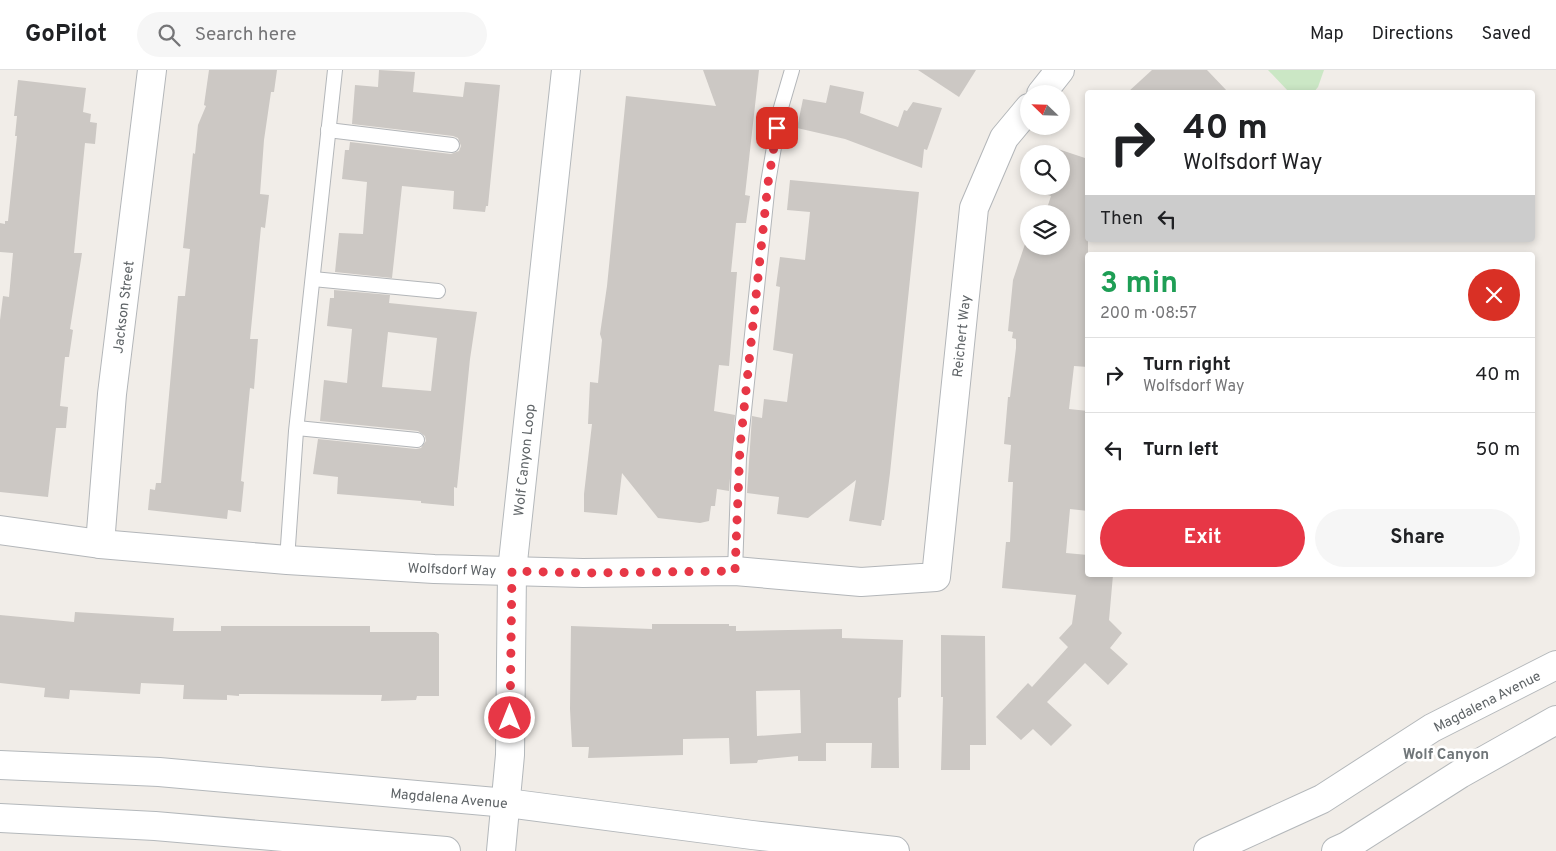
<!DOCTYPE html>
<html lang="en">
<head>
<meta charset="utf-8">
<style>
  :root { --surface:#fff; --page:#f6f6f6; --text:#202124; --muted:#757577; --line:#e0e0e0; --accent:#e73746 }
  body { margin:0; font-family:Overpass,sans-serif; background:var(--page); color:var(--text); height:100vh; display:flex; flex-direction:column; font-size:19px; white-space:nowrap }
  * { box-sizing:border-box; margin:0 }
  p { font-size:16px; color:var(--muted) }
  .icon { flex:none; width:28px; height:28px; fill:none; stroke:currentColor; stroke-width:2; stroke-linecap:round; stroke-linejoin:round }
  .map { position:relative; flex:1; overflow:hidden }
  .side { position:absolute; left:1085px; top:182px; width:450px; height:325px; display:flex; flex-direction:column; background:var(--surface); border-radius:5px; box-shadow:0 2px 8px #0003 }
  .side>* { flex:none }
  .top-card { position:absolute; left:1085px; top:20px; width:450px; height:152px; border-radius:5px; box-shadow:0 2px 8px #0003; background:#fff; color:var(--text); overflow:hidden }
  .needle { width:32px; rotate:293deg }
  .controls { position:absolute; left:1020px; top:15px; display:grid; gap:10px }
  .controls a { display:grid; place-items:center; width:50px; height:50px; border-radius:50%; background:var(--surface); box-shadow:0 2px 8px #0003; font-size:25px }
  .pin { position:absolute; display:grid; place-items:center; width:42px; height:42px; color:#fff; margin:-21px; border-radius:10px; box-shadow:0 2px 8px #0006 }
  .me { position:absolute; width:55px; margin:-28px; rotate:0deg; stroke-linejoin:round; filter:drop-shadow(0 0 4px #0008) }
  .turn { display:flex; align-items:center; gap:18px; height:105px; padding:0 15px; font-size:22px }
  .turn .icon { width:65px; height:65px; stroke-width:2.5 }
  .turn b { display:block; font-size:35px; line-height:42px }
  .then { display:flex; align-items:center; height:48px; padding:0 15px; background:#0003; gap:10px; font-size:19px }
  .round { display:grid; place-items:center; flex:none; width:52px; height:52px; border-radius:26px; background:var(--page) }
  .summary { display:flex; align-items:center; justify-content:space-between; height:85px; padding:0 15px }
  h1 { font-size:30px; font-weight:700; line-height:38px; color:#1e9e55 }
  .action { display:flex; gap:10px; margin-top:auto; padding:10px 15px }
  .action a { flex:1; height:58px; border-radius:30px; background:var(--accent); color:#fff; font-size:20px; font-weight:700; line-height:58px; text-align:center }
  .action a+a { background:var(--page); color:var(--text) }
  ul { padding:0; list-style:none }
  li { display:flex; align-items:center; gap:15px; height:75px; padding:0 15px; border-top:1px solid var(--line) }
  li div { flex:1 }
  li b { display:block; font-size:19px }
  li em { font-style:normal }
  header { display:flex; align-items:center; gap:30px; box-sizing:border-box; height:70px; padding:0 25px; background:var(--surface); border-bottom:1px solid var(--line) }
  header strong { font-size:24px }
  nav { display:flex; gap:28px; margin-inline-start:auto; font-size:18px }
  .search { width:350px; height:45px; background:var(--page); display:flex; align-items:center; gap:12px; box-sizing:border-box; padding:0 18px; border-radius:28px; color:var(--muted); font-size:19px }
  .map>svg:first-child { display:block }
</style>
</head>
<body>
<header>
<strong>GoPilot</strong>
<div class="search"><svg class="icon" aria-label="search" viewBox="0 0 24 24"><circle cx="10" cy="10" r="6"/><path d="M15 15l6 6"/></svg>Search here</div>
<nav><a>Map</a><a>Directions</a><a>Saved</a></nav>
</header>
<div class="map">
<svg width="1556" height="781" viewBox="0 0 1556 781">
  <rect width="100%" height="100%" fill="#f1ede8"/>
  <!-- green -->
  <path fill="#cbe7c5" d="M 1268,0 L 1324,0 L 1318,17 L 1314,22 L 1289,22 Z"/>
  <!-- building -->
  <g fill="#ccc8c4" fill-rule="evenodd">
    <path d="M 209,0 L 277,0 L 274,22 L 271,22 L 264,70 L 260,124 L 269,125 L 265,158 L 261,157 L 250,269 L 258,269 L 254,319 L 250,318 L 241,411 L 244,412 L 241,442 L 228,440 L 227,449 L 148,440 L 150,419 L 155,420 L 156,413 L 161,413 L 178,226 L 185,226 L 190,179 L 183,178 L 193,83 L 195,84 L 198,55 L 206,36 L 204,35 Z"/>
    <path d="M 379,0 L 415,2 L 413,22 L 463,27 L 465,12 L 500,15 L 488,136 L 486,136 L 485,142 L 453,139 L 454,121 L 402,116 L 392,208 L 335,202 L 339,163 L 363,164 L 367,112 L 342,109 L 345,80 L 349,80 L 350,72 L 451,84 L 459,81 L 461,76 L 458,68 L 453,66 L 352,54 L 355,15 L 378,17 Z"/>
    <path d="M 703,0 L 759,0 L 745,125 L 750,126 L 746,153 L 736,153 L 731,202 L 737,202 L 729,296 L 719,295 L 714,341 L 735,345 L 729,421 L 717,419 L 715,436 L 711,436 L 709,451 L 700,453 L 658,448 L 622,403 L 617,445 L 584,442 L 584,424 L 592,354 L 588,354 L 590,312 L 598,313 L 602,270 L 600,264 L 607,216 L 626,26 L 716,36 Z"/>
    <path d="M 918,0 L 976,0 L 959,27 Z"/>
    <path d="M 1152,0 L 1207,0 L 1228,22 L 1128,22 Z"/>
    <path d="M 18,10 L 86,18 L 83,42 L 91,44 L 90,52 L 97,53 L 95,74 L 85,73 L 74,183 L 82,183 L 70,259 L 73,260 L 69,287 L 65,287 L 60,336 L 68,337 L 66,358 L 56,358 L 48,427 L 0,422 L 0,250 L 3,226 L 9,227 L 13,183 L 0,182 L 0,153 L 5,154 L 5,151 L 8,151 L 17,66 L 15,66 L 17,46 L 14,46 Z"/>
    <path d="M 830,15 L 864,22 L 860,43 L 898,57 L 904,40 L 907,41 L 913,32 L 942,38 L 927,80 L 924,79 L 922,98 L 845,69 L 797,58 L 803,29 L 826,33 Z"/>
    <path d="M 1055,78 L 1088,89 L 1088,297 L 1074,296 L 1069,339 L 1088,341 L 1088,441 L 1070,439 L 1066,483 L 1088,485 L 1088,505 L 1113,505 L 1109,550 L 1122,563 L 1110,578 L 1128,594 L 1108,615 L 1085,593 L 1047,632 L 1072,655 L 1051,676 L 1033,659 L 1021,670 L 996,647 L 1028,613 L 1032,617 L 1068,577 L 1059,568 L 1072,554 L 1076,525 L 1002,518 L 1006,472 L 1010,472 L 1013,412 L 1008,412 L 1011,375 L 1004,374 L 1008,327 L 1010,327 L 1016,278 L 1016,269 L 1012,268 L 1013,262 L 1008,261 L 1013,210 L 1028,165 L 1029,176 L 1061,176 L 1061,144 L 1045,144 L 1051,126 L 1042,123 L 1043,116 L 1061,116 L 1061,84 L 1054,84 Z"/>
    <path d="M 790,110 L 919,122 L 890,403 L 884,450 L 882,450 L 881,456 L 849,451 L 856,410 L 808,448 L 777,444 L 779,427 L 747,423 L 752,346 L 762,348 L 764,329 L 787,332 L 793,284 L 773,280 L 780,217 L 776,216 L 780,187 L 805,190 L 810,142 L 787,140 Z"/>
    <path d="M 334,220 L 390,225 L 389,233 L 477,242 L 470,289 L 457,418 L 454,417 L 454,436 L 421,433 L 421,431 L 337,424 L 338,407 L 313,404 L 318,369 L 416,379 L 421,378 L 426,371 L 425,366 L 418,361 L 320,351 L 324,310 L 347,313 L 352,259 L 327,256 L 330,228 L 334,228 ZM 388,262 L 437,268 L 431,321 L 382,317 Z"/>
    <path d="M 75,542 L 174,548 L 173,561 L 221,561 L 221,556 L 370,556 L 370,562 L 436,562 L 439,564 L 439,626 L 417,626 L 416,630 L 381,631 L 382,625 L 239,624 L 239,626 L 227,625 L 227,630 L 183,629 L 184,615 L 141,613 L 140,624 L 70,620 L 69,629 L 44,627 L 45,618 L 0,613 L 0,545 L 74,552 Z"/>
    <path d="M 652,554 L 729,554 L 729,556 L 736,556 L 736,561 L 842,559 L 842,568 L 903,570 L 901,627 L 898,628 L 899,698 L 871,698 L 872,673 L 826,673 L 826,691 L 798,691 L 798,686 L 758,690 L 757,693 L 730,694 L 729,668 L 683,669 L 683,685 L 588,688 L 589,677 L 572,677 L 570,639 L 571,556 L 652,559 ZM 800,620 L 801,663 L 757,666 L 756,621 Z"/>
    <path d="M 941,565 L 985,566 L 986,675 L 970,675 L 970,700 L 941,700 L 943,627 L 941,627 Z"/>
  </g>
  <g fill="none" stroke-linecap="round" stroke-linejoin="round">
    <defs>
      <g id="lane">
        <path d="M 328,60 L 452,75"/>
        <path d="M 313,209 L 438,221"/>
        <path d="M 297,358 L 417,370"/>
        <path d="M 287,490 L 296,361 L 335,0"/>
        <path d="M 735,501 L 739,388 L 768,113 L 780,41 L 792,0"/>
      </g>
      <g id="street">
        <path d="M 1041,24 L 1060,0"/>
        <path d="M 0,460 L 100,474 L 287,490 L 434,499 L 583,503 L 735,501 L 861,512 L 936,507 L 974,138 L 1004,68 L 1029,38"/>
        <path d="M 100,474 L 112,324 L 152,0"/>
      </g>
      <g id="secondary">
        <path d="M 0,695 L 159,702 L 507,733 L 752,765 L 895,781"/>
        <path d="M 0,748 L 155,756 L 446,781"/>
        <path d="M 501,781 L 510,685 L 512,501 L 566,0"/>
        <path d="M 1208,781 L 1322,729 L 1432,658 L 1556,595"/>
        <path d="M 1336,781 L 1347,776 L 1460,704 L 1556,650"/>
      </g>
    </defs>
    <!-- lane casing -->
    <use href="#lane" stroke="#b3b6b9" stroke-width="16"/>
    <!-- street casing -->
    <use href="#street" stroke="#b3b6b9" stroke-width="30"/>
    <!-- secondary casing -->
    <use href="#secondary" stroke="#b4b8bb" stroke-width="30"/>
    <!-- lane -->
    <use href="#lane" stroke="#fff" stroke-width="14"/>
    <!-- street -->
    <use href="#street" stroke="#fff" stroke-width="28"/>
    <!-- secondary -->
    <use href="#secondary" stroke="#fff" stroke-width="28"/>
  </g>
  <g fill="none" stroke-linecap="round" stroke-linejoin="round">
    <!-- route -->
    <path stroke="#e73746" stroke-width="9" stroke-dasharray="0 16.2" d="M 510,648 L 512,501 L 583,503 L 735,501 L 740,377 L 768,113 L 777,58"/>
  </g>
  <g text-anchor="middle" stroke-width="5" stroke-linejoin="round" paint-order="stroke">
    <!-- street labels -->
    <g font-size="14" fill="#5f6467" stroke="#fff">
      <text transform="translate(123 237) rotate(-83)" y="5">Jackson Street</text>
      <text transform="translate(961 266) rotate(-84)" y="5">Reichert Way</text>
      <text transform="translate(524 390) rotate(-84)" y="5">Wolf Canyon Loop</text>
      <text transform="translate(452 499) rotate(2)" y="5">Wolfsdorf Way</text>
      <text transform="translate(1487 631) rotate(-27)" y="5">Magdalena Avenue</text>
      <text transform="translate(449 728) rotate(5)" y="5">Magdalena Avenue</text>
    </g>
    <!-- neighbourhood labels -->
    <g font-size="15" font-weight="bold" fill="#707679" stroke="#fff">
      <text x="1446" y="689">Wolf Canyon</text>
    </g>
  </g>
</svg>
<div class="controls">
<a><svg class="needle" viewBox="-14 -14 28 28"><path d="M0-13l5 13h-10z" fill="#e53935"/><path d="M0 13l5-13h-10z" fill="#757577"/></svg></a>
<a><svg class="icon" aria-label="search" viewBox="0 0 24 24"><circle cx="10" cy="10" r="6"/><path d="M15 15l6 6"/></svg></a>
<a><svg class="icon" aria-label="layers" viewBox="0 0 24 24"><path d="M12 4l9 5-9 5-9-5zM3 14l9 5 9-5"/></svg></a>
</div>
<div class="pin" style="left:777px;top:58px;background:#d93025"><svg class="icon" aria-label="arrive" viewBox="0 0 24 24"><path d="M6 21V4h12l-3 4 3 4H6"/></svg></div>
<svg class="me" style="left:510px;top:648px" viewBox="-20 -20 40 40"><circle r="17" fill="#e73746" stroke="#fff" stroke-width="3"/><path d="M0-11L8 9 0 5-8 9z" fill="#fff"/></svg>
<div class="top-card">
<div class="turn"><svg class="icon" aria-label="right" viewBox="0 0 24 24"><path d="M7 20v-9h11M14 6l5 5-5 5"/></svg><div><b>40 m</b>Wolfsdorf Way</div></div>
<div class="then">Then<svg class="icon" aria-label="left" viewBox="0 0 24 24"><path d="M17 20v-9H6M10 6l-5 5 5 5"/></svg></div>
</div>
<section class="side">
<div class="summary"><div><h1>3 min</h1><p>200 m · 08:57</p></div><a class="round" style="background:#d93025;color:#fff"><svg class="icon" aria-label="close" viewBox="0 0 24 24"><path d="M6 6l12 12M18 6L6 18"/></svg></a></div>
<ul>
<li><svg class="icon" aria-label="right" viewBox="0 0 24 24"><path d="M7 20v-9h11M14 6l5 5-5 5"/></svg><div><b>Turn right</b><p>Wolfsdorf Way</p></div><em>40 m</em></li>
<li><svg class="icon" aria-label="left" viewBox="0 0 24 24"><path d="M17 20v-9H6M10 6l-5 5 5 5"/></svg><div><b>Turn left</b></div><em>50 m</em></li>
</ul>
<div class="action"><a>Exit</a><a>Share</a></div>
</section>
</div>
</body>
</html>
